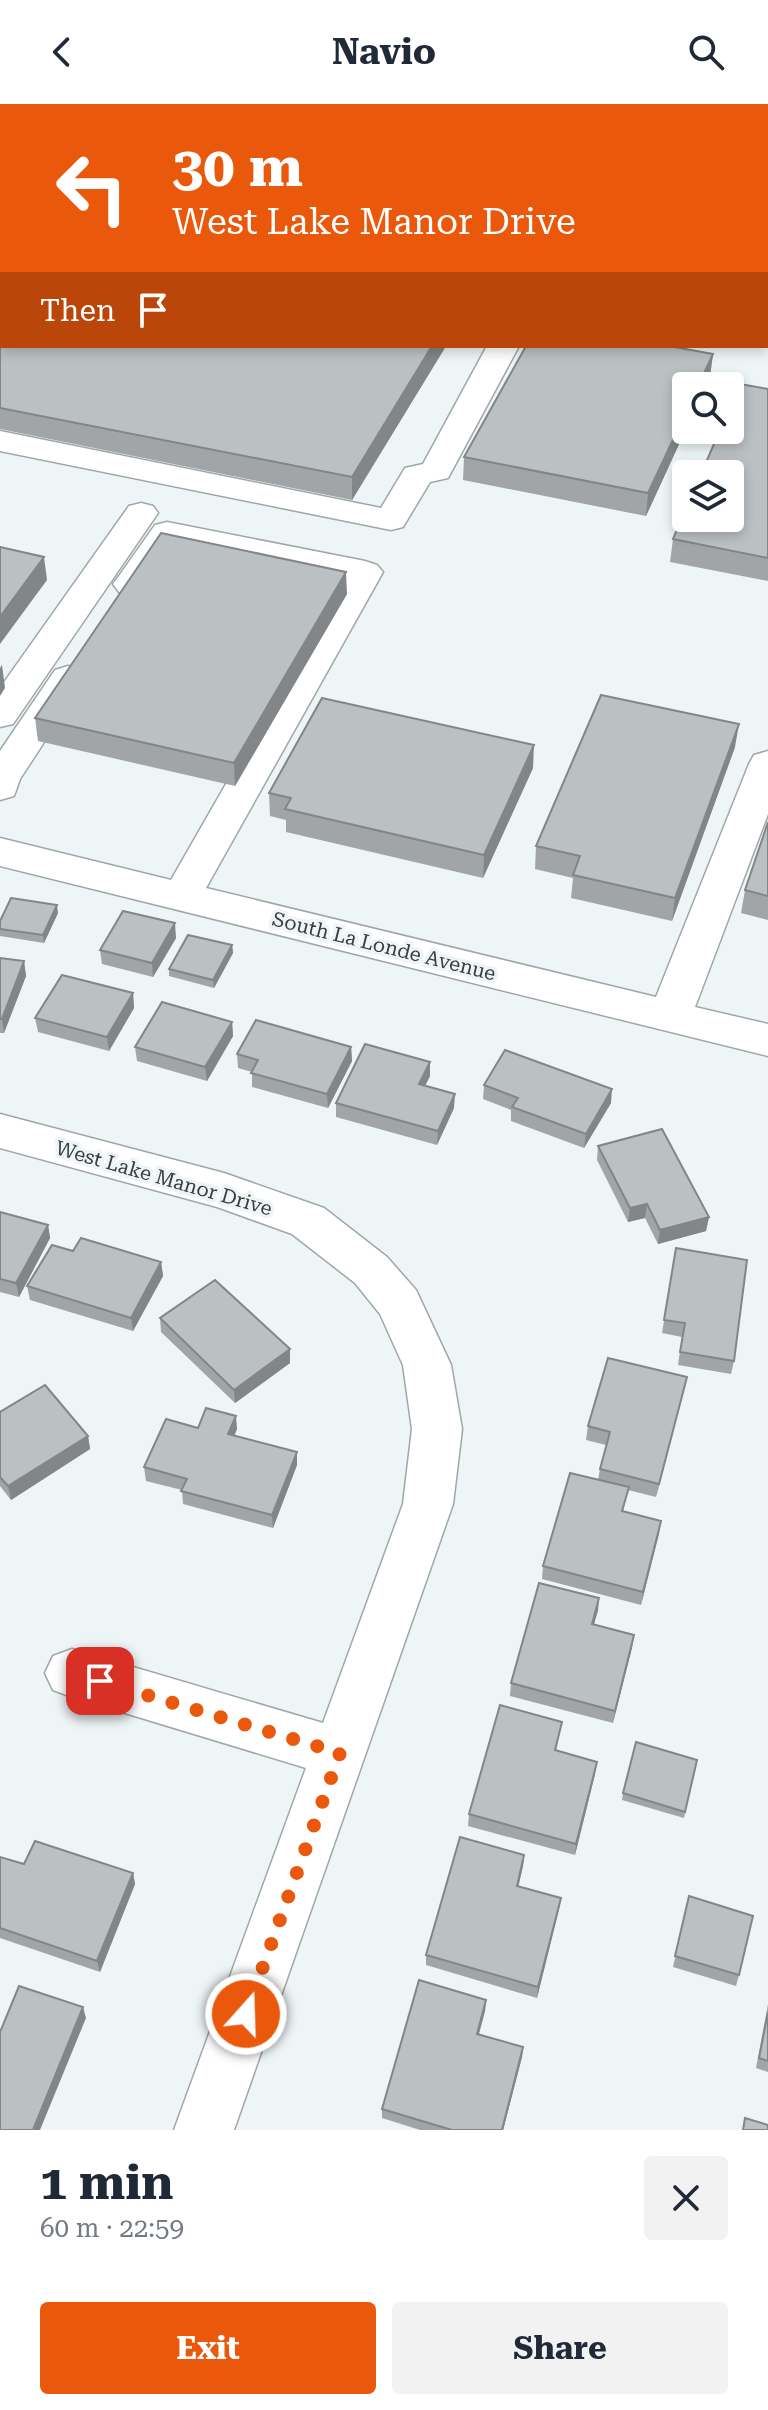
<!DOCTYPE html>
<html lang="en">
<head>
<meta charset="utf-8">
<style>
  :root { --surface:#fff; --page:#f2f2f3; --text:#1f2937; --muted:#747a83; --accent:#ea580c }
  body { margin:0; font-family:"Roboto Serif",serif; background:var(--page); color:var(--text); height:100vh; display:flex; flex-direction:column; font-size:30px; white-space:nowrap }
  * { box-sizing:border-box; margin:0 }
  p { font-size:26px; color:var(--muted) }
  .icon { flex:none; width:44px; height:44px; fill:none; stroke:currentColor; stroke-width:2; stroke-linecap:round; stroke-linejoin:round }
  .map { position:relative; height:2026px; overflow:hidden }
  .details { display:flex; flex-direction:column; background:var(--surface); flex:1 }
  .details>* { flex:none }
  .top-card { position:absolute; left:0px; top:0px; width:768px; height:244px; box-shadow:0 4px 12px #0003; background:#ea580c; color:#fff; overflow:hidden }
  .tools { position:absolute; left:672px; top:268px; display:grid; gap:16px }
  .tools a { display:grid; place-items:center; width:72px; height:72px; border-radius:8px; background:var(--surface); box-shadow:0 4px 12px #0003; font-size:40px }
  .pin { position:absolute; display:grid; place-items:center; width:68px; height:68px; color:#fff; margin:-34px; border-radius:16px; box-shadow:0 4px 12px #0006 }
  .me { position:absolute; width:88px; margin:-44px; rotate:20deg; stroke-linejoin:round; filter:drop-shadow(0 0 6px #0008) }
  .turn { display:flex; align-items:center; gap:28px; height:168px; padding:0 40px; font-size:36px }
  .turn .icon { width:104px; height:104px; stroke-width:2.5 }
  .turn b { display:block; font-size:56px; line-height:68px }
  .then { display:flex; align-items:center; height:76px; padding:0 40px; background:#0003; gap:16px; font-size:30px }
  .round { display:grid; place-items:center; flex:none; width:84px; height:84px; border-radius:8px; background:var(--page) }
  .summary { display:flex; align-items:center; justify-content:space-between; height:136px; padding:0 40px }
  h1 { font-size:48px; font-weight:700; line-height:60px }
  .action { display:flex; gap:16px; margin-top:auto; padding:16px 40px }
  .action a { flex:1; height:92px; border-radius:8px; background:var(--accent); color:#fff; font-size:32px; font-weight:700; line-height:92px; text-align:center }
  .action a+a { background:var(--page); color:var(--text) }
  header { display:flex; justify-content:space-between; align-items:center; height:104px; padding:0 40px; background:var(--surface); font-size:36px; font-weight:700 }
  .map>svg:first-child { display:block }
</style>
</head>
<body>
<header><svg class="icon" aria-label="back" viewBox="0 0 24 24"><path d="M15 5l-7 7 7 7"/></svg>Navio<svg class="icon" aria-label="search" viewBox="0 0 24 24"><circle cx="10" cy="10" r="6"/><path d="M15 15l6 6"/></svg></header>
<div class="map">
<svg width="768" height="2026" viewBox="0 0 768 2026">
  <rect width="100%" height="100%" fill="#eef5f6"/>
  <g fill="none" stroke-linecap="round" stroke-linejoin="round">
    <defs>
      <g id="minor">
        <path d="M 53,0 L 81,0 L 52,2 Z"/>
        <path d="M 2,63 L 2,82 L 0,83 L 0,64 Z"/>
        <path d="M 768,107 L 768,126 L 766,127 L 766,108 Z"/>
        <path d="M 487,242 L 519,242 L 448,374 L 430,378 L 403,423 L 391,426 L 0,347 L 0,327 L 381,404 L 405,364 L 423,360 Z"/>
        <path d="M 141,399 L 153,402 L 158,409 L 13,620 L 0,623 L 0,584 L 129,402 Z"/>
        <path d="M 167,418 L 365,457 L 377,461 L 383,468 L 206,784 L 656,893 L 749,660 L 754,651 L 768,647 L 768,710 L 695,903 L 768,920 L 768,952 L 0,762 L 0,734 L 171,776 L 344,474 L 176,440 L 143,488 L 131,491 L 119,488 L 113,480 L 119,472 L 155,421 Z"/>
        <path d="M 68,562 L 81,566 L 86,574 L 20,675 L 14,692 L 0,696 L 0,647 L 55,566 Z"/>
        <path d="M 0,1010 L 224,1069 L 324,1104 L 387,1153 L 416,1186 L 451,1261 L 462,1325 L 453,1400 L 234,2026 L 174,2026 L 306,1664 L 72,1593 L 53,1586 L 45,1569 L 53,1552 L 72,1545 L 323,1619 L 403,1400 L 412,1325 L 403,1261 L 380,1210 L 355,1179 L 292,1130 L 217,1103 L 0,1044 Z"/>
      </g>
    </defs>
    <!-- minor casing -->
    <use href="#minor" stroke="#a0a7a8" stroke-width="3"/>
    <!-- minor -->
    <use href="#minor" fill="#fff" fill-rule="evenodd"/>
  </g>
  <!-- wall -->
  <g fill="#a1a5a8">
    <path d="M 83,0 L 768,0 L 768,9 L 766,2 L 83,2 Z"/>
    <path d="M 0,128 L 446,242 L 352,396 L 0,325 Z"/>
    <path d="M 713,250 L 710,272 L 686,282 L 686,325 L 646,412 L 463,376 L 464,353 Z"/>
    <path d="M 768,285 L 768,477 L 670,458 L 673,435 Z"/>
    <path d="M 347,490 L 235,682 L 38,637 L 35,614 Z"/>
    <path d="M 735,643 L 672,817 L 571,794 L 573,774 L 535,765 L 536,742 Z"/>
    <path d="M 533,664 L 483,774 L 286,728 L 286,716 L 270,712 L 269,689 Z"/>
    <path d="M 768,718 L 768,816 L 741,809 L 745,786 Z"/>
    <path d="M 58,809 L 44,839 L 0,832 L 0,817 Z"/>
    <path d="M 176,834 L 153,873 L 102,860 L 100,846 Z"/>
    <path d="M 232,841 L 233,849 L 214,884 L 169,872 L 169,865 Z"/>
    <path d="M 0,854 L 24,857 L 26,872 L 4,929 L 0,929 Z"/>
    <path d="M 133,889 L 134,904 L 109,947 L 38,928 L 35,914 Z"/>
    <path d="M 232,918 L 233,932 L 207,977 L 137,957 L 135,943 Z"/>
    <path d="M 351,943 L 352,957 L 328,1004 L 252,983 L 252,968 L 238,964 L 237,950 Z"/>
    <path d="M 430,958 L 430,972 L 425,982 L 454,1004 L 437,1041 L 336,1013 L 336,999 Z"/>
    <path d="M 484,981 L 611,999 L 584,1044 L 511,1017 L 511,1006 L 483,995 Z"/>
    <path d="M 598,1042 L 709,1113 L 706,1127 L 658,1140 L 645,1114 L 628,1118 L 597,1056 Z"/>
    <path d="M 0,1108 L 48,1121 L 50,1134 L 19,1193 L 0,1188 Z"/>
    <path d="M 676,1144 L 734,1257 L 731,1270 L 678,1261 L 682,1233 L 662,1229 Z"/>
    <path d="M 73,1147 L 161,1158 L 163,1172 L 133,1227 L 30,1196 L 27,1182 Z"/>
    <path d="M 160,1214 L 290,1245 L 290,1259 L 235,1299 L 161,1228 Z"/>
    <path d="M 684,1286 L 656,1393 L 628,1386 L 623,1408 L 661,1417 L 641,1501 L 542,1475 L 543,1462 L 598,1376 L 600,1365 L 606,1341 L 586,1336 L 588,1322 Z"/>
    <path d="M 0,1308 L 88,1332 L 90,1345 L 11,1396 L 0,1382 Z"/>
    <path d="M 198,1324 L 237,1325 L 234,1331 L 297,1348 L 297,1361 L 273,1424 L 183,1400 L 182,1386 L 146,1377 L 144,1363 Z"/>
    <path d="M 599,1494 L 594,1521 L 634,1531 L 613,1619 L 510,1592 L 511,1579 Z"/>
    <path d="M 562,1618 L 556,1647 L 595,1670 L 575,1751 L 468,1722 L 469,1710 Z"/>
    <path d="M 697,1656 L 684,1714 L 622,1696 L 623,1689 Z"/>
    <path d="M 524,1751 L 523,1762 L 518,1782 L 561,1794 L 559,1805 L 537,1894 L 426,1861 L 426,1851 Z"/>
    <path d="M 0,1753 L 24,1760 L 133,1769 L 135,1780 L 100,1868 L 0,1834 Z"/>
    <path d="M 689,1792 L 739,1871 L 736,1882 L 673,1863 Z"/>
    <path d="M 486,1896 L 485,1907 L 479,1930 L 523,1943 L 522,1953 L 503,2026 L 420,2026 L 382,2014 L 382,2005 Z"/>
    <path d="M 768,1900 L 768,1968 L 756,1964 Z"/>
  </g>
  <!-- shaded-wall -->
  <g fill="#838688">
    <path d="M 6,0 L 29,0 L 27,2 L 5,2 Z"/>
    <path d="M 764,0 L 768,0 L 768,9 L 766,12 L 766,2 L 763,2 Z"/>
    <path d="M 2,5 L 2,29 L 0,31 L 0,7 Z"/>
    <path d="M 432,242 L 446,242 L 352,396 L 352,373 Z"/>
    <path d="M 713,250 L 710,272 L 706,282 L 698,282 Z"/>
    <path d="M 686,308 L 686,325 L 646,412 L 648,389 Z"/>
    <path d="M 44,453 L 47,476 L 0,540 L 0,513 Z"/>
    <path d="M 346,468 L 347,490 L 235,682 L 234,659 Z"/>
    <path d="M 2,561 L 5,584 L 0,592 L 0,564 Z"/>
    <path d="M 739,620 L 735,643 L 672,817 L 675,794 Z"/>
    <path d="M 534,641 L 533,664 L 483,774 L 484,751 Z"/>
    <path d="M 57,801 L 58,809 L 44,839 L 43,831 Z"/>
    <path d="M 175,819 L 176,834 L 153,873 L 152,859 Z"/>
    <path d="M 232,841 L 233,849 L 214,884 L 213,876 Z"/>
    <path d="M 24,857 L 26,872 L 4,929 L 2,915 Z"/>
    <path d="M 133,889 L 134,904 L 109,947 L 107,933 Z"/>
    <path d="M 232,918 L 233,932 L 207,977 L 205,963 Z"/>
    <path d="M 351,943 L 352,957 L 328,1004 L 327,990 Z"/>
    <path d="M 430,958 L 430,972 L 419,994 L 419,980 Z"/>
    <path d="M 612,985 L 611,999 L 584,1044 L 586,1030 Z"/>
    <path d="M 455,990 L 454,1004 L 437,1041 L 438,1027 Z"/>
    <path d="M 647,1100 L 645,1114 L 628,1118 L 630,1104 Z"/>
    <path d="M 709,1113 L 706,1127 L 658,1140 L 660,1126 Z"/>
    <path d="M 48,1121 L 50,1134 L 19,1193 L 16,1179 Z"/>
    <path d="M 161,1158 L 163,1172 L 133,1227 L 131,1214 Z"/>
    <path d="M 290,1245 L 290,1259 L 235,1299 L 234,1286 Z"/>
    <path d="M 687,1273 L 684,1286 L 656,1393 L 659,1380 Z"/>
    <path d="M 236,1312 L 237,1325 L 230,1343 L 228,1330 Z"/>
    <path d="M 88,1332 L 90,1345 L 11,1396 L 8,1382 Z"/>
    <path d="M 297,1348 L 297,1361 L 273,1424 L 272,1411 Z"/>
    <path d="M 661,1417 L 659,1430 L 641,1501 L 643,1488 Z"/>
    <path d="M 599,1494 L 598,1507 L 590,1533 L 592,1520 Z"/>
    <path d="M 634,1531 L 632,1544 L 613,1619 L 615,1607 Z"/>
    <path d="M 597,1658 L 595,1670 L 575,1751 L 576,1740 Z"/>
    <path d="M 524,1751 L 523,1762 L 516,1793 L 517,1782 Z"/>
    <path d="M 133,1769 L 135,1780 L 100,1868 L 97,1857 Z"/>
    <path d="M 561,1794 L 559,1805 L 537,1894 L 538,1883 Z"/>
    <path d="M 486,1896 L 485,1907 L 476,1940 L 477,1930 Z"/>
    <path d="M 83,1903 L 86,1914 L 40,2026 L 33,2026 Z"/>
    <path d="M 523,1943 L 522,1953 L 503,2026 L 502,2026 Z"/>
  </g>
  <!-- building -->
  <g fill="#bbc0c3" stroke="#838688" stroke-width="2">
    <path d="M 94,0 L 764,0 L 763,2 L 102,2 Z"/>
    <path d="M 2,125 L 2,242 L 432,242 L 352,373 L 0,304 L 0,128 Z"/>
    <path d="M 526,242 L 669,242 L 713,250 L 698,282 L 686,282 L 686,308 L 648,389 L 464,353 Z"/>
    <path d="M 740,280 L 768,285 L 768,454 L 673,435 L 686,404 L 686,414 L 730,414 L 730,370 L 701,370 L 720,326 L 730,326 L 730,304 Z"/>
    <path d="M 161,429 L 346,468 L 234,659 L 35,614 Z"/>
    <path d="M 0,443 L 44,453 L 0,513 Z"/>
    <path d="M 601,591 L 739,620 L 675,794 L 573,771 L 580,752 L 536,742 Z"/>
    <path d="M 322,594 L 534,641 L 484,751 L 285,705 L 291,694 L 269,689 Z"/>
    <path d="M 768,718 L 768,792 L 745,786 Z"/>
    <path d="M 11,794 L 57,801 L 43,831 L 0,825 L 0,817 Z"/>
    <path d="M 123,807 L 175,819 L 152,859 L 100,846 Z"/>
    <path d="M 188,831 L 232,841 L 213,876 L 169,865 Z"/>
    <path d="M 0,854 L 24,857 L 2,915 L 0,915 Z"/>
    <path d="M 62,871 L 133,889 L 107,933 L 35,914 Z"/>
    <path d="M 162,898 L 232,918 L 205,963 L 135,943 Z"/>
    <path d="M 256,916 L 351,943 L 327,990 L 251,969 L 258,956 L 237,950 Z"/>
    <path d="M 365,940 L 430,958 L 419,980 L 455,990 L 438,1027 L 336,999 Z"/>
    <path d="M 505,946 L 612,985 L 586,1030 L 512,1003 L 518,994 L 484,981 Z"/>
    <path d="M 662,1025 L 709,1113 L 660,1126 L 647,1100 L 630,1104 L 598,1042 Z"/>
    <path d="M 0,1108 L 48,1121 L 16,1179 L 0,1175 Z"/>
    <path d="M 81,1134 L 161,1158 L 131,1214 L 27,1182 L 52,1141 L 73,1147 Z"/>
    <path d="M 676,1144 L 747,1156 L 734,1257 L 680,1248 L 685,1219 L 664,1216 Z"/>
    <path d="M 215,1176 L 290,1245 L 234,1286 L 160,1214 Z"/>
    <path d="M 608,1254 L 687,1273 L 659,1380 L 600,1365 L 610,1328 L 588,1322 Z"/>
    <path d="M 45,1281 L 88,1332 L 8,1382 L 0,1373 L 0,1308 Z"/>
    <path d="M 206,1304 L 236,1312 L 228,1330 L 297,1348 L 272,1411 L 181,1387 L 187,1375 L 144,1363 L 166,1315 L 198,1324 Z"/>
    <path d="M 570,1369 L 629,1383 L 622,1407 L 661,1417 L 643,1488 L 543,1462 Z"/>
    <path d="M 539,1479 L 599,1494 L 592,1520 L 634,1531 L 615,1607 L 511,1579 Z"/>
    <path d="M 500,1601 L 562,1618 L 555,1646 L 597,1658 L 576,1740 L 469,1710 Z"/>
    <path d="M 636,1638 L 697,1656 L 685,1708 L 623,1689 Z"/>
    <path d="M 460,1733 L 524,1751 L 517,1782 L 561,1794 L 538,1883 L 426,1851 Z"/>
    <path d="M 35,1737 L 133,1769 L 97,1857 L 0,1824 L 0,1753 L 24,1760 Z"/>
    <path d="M 689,1792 L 753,1812 L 739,1871 L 675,1852 Z"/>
    <path d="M 419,1876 L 486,1896 L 477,1930 L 523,1943 L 502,2026 L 452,2026 L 382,2005 Z"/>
    <path d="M 19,1882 L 83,1903 L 33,2026 L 0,2026 L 0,1928 Z"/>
    <path d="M 768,1908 L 768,1957 L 759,1954 Z"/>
    <path d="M 745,2014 L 768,2021 L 768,2026 L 743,2026 Z"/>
  </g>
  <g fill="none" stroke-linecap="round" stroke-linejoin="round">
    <!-- route -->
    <path stroke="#ea580c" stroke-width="14" stroke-dasharray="0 25.2" d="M 100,1577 L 340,1649 L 246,1910"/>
  </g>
  <g text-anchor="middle" stroke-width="7" stroke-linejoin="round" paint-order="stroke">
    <!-- street labels -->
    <g font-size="20" fill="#3a3c3d" stroke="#eef5f6">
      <text transform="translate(384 842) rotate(14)" y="7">South La Londe Avenue</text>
      <text transform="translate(164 1074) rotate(16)" y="7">West Lake Manor Drive</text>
    </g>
  </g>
</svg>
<div class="tools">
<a><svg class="icon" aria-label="search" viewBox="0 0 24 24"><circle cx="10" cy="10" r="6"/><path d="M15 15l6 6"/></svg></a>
<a><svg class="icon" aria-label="layers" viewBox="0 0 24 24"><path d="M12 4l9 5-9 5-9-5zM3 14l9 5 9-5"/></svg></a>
</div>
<div class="pin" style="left:100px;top:1577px;background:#d93025"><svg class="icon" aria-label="arrive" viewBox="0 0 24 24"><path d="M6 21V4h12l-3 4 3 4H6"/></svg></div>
<svg class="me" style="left:246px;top:1910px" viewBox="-20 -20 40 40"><circle r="17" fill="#ea580c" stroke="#fff" stroke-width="3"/><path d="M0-11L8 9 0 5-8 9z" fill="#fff"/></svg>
<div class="top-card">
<div class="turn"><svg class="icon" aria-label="left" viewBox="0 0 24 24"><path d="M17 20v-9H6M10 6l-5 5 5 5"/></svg><div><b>30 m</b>West Lake Manor Drive</div></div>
<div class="then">Then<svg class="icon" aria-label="arrive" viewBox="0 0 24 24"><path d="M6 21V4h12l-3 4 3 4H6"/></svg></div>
</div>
</div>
<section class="details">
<div class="summary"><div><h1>1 min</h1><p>60 m · 22:59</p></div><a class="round"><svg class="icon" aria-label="close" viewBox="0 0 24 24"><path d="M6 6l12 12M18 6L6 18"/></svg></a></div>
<div class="action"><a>Exit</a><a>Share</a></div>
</section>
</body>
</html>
